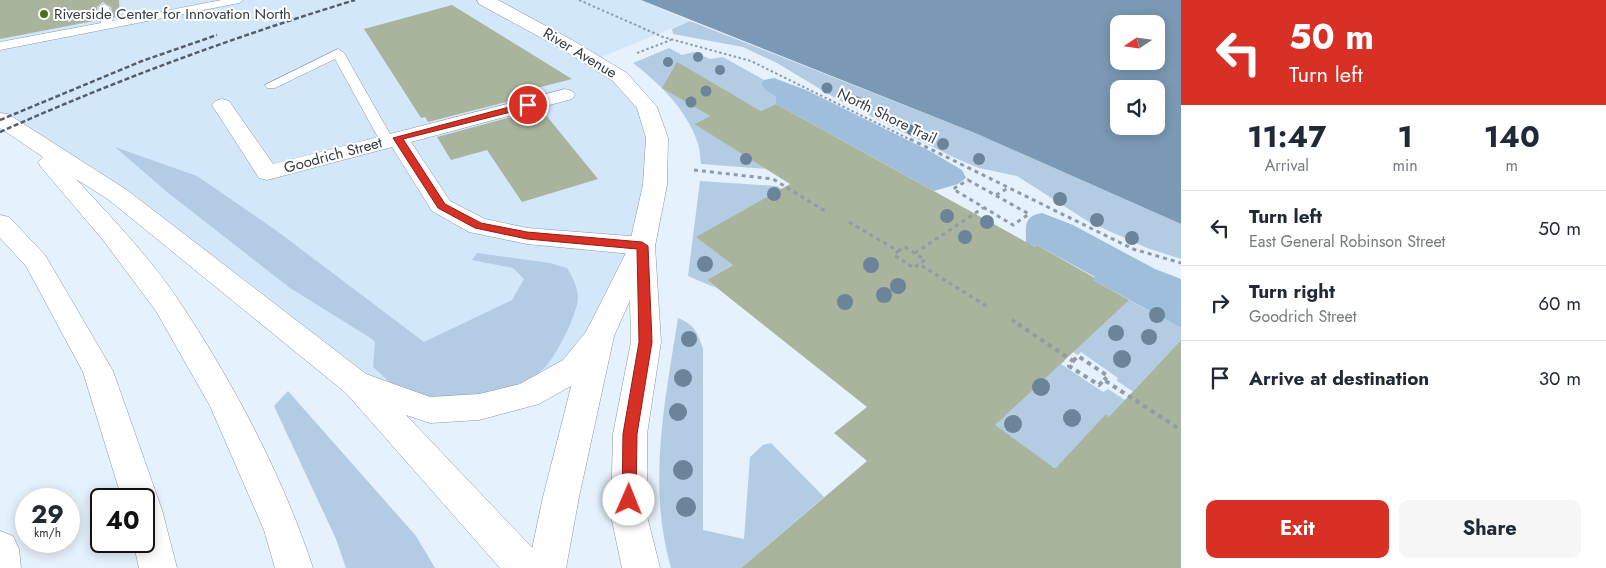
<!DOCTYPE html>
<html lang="en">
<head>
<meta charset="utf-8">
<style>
  :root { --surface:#fff; --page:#f6f6f7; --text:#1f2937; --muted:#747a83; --line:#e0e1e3; --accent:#d93025 }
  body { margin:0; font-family:Jost,sans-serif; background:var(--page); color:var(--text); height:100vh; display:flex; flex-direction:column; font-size:19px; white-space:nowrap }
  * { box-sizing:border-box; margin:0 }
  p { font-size:16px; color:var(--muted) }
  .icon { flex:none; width:28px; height:28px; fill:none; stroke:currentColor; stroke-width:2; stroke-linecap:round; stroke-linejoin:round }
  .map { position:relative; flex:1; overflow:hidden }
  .sheet { display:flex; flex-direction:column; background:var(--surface); width:425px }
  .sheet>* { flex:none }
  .guide { background:#d93025; color:#fff; overflow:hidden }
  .needle { width:32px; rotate:257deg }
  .tools { position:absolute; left:1110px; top:15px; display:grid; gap:10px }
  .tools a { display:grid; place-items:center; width:55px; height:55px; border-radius:10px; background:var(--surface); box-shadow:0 2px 12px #0003; font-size:25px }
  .speed { position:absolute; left:15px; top:488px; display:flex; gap:10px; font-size:25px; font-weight:700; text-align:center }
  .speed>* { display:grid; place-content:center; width:65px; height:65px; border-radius:50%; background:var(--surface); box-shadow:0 2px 12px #0003; line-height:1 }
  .speed small { font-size:12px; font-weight:400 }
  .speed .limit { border:2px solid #111; border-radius:8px; background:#fff; color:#111 }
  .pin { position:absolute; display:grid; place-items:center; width:42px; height:42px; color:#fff; margin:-21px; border:2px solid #fff; border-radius:50%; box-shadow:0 1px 5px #0007 }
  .me { position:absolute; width:55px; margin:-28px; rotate:1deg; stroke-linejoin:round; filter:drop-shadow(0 0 4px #0008) }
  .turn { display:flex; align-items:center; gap:18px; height:105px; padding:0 25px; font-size:22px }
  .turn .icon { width:65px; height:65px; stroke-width:2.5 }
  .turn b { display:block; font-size:35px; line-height:42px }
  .eta { display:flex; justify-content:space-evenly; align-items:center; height:85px; text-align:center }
  .eta b { font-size:30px; font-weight:700; line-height:35px }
  .action { display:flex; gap:10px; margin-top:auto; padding:10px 25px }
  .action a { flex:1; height:58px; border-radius:10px; background:var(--accent); color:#fff; font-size:20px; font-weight:700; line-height:58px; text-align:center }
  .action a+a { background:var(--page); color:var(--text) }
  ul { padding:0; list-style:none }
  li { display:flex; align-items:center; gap:15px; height:75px; padding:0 25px; border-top:1px solid var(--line) }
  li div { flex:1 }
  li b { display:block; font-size:19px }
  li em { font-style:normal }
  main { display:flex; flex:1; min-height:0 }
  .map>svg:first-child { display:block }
</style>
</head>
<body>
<main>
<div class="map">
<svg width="1181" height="568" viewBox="0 0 1181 568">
  <rect width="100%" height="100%" fill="#e5f1fc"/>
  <!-- built -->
  <path fill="#d3e7fb" d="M 0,0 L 640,0 L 690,21 L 594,60 L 620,77 L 657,138 L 642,246 L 574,369 L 479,407 L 357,384 L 0,119 Z"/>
  <!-- green -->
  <g fill="#b4cce3">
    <path d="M 690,21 L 975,133 L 1181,224 L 1181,259 L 1147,248 L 1089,222 L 1017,176 L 979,168 L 955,158 L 835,98 L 777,63 L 743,47 L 673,34 L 672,29 Z"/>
    <path d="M 669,48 L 682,55 L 694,52 L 710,59 L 723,57 L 764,80 L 761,83 L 765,90 L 776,97 L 776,104 L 761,111 L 733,95 L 700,110 L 710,116 L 694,124 L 767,169 L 701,164 C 700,157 700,148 697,141 C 686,109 659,83 633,63 Z"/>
    <path d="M 115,147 L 197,176 L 277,231 L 424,342 L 512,300 L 524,279 L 513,268 L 472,260 L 477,253 L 550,263 L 567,268 C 572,276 577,286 578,296 C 579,311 557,354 547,365 C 542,371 532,378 525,381 C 498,395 434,405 405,394 C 394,389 382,374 373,367 L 375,342 L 372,339 L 290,288 L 167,192 Z"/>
    <path d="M 700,181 L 777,186 L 820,214 L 707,280 L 716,288 L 688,276 Z"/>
    <path d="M 1129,300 L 1181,328 L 1181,340 L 1135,389 L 1181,423 L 1117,381 L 1118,378 L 1081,352 L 1078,355 L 1015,318 Z"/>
    <path d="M 678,318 C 694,324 698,333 703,349 L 703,530 L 744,539 L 750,457 L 763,445 L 771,443 L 824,497 L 741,568 L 671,568 C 647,485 665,401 678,318 Z"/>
    <path d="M 1007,325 L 1065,361 L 1061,364 L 1103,392 L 1108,389 L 1181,436 L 1178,462 L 1106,415 L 1066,475 L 1053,466 L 1046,474 L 989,421 Z"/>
    <path d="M 288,391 L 416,536 L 435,568 L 346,568 L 336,539 L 274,406 Z"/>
  </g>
  <!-- forest -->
  <g fill="#9fbedb">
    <path d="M 774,78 L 806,90 L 928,150 L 962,170 L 966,178 L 958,184 L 934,191 L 776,104 L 776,97 L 765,90 L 761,83 L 764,80 Z"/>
    <path d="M 1042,213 L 1073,225 L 1155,269 L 1181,279 L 1181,328 L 1093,280 L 1095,277 L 1037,245 L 1035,247 L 1026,243 C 1026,227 1023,216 1042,213 Z"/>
  </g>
  <!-- water -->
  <path fill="#7b99b5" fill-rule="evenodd" d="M 641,0 L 1181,0 L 1181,224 L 975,133 ZM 1119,24 L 1156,24 L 1156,61 L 1119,61 ZM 1119,89 L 1156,89 L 1156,126 L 1119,126 Z"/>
  <!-- building -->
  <g fill="#a9b49d">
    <path d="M 0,0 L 119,0 L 120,16 L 113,18 L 111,7 L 103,2 L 97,7 L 99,20 L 0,39 Z"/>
    <path d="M 452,5 L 572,79 L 525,91 L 530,96 L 428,122 L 425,117 L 421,118 L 364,29 Z"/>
    <path d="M 677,62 L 761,111 L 776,104 L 1035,247 L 1037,245 L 1095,278 L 1093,280 L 1129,300 L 995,425 L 1053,467 L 1056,468 L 1106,414 L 1109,417 L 1181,340 L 1181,568 L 741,568 L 867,461 L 834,433 L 867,407 L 707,280 L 733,265 L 696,237 L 790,184 L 694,124 L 710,116 L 662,88 Z"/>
    <path d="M 541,109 L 598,179 L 522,202 L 487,150 L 451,160 L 437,137 Z"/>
  </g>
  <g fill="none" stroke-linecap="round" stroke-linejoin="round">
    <defs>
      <g id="lane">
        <path d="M 222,0 L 244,0 L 239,3 L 0,50 L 0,42 L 101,23 L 99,7 L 104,4 L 109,7 L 112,21 Z"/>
        <path d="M 338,49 L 344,53 L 394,141 L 392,144 L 382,144 L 380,141 L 335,59 L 275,88 L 267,88 L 265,85 Z"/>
      </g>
      <path id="street" d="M 565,89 L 572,91 L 575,95 L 572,99 L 411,142 L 450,201 L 485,219 L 527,228 L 642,237 L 651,240 L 655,246 L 651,252 L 642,255 L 527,244 L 469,232 L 432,211 L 392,147 L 267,180 L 259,178 L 212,105 L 215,101 L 222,99 L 229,101 L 273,164 Z"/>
      <path id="secondary" d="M 477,0 L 498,0 L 572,40 L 627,73 L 657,107 L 668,138 L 667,185 L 655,246 L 661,342 L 647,434 L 647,516 L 660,568 L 622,568 L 611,516 L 613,434 L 631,342 L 630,300 L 614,336 L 579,497 L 566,568 L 528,568 L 543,497 L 584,336 L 629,247 L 643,185 L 646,138 L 637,108 L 613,81 L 560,48 L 479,4 Z"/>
      <g id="highway">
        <path d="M 0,113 L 8,114 L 127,190 L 366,374 L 430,397 L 479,394 L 520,384 L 563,360 L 589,328 L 599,325 L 609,328 L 614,336 L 585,378 L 539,404 L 479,420 L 430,423 L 406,415 L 539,555 L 544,568 L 500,568 L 346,393 L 109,200 L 76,179 C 111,217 148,255 177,298 C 232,380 282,474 313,568 L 275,568 L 264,530 L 210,406 L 156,311 L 103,240 L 41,167 L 38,162 L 43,157 L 0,128 Z"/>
        <path d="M 0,215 L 9,217 L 45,255 L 113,371 L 162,510 L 177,568 L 139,568 L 133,541 L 144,541 L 144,499 L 122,499 L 83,372 L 26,266 L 0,238 Z"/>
        <path d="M 0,531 L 13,536 L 19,549 L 21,568 L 0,568 Z"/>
      </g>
    </defs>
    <!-- lane casing -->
    <use href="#lane" stroke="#8698a9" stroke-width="1"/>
    <!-- street casing -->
    <use href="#street" stroke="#8698a9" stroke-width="1"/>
    <!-- secondary casing -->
    <use href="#secondary" stroke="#8698a9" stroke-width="1"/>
    <!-- highway casing -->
    <use href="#highway" stroke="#8698a9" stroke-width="1"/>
    <!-- path-far2 -->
    <g stroke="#919ba4" stroke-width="2" stroke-dasharray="2.5 2.5" stroke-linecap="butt">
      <path d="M 579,0 L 663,37 L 751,61 L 913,141"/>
      <path d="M 637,53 L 671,40"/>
    </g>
    <!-- path-far1 -->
    <g stroke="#919ba4" stroke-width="3" stroke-dasharray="4 4" stroke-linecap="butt">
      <path d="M 910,139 L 1133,249 L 1181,263"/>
      <path d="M 694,170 L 773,179 L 825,211"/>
      <path d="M 968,180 L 1029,214 L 1013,225 L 953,189 Z"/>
      <path d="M 996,195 L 1008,188"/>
      <path d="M 849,222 L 898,251 L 894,255 L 914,268 L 919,264 L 988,307"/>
      <path d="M 898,251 L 905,247 L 925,260 L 919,264"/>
      <path d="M 915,253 L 983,208"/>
      <path d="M 1012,320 L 1020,325"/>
    </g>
    <!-- path -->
    <g stroke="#919ba4" stroke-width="4" stroke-dasharray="4.5 4.5" stroke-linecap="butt">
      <path d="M 1018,324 L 1073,361 L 1069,366 L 1099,385 L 1104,380 L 1181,430"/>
      <path d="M 1073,361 L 1078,356 L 1108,376 L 1104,380"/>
    </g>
    <!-- lane -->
    <use href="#lane" fill="#fff" fill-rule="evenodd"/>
    <!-- street -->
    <use href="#street" fill="#fff" fill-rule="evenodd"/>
    <!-- secondary -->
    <use href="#secondary" fill="#fff" fill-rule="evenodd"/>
    <!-- highway -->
    <use href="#highway" fill="#fff" fill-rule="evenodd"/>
    <!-- rail -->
    <g stroke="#555e66" stroke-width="2.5" stroke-dasharray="5 2.5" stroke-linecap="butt">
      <path d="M 0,120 L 142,61 L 217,35"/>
      <path d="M 0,132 C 116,80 234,37 355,0"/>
    </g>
  </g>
  <!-- trees -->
  <g fill="#6b8499">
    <circle cx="698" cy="57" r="5"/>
    <circle cx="668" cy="62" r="5"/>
    <circle cx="720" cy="70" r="5"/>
    <circle cx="827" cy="88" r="5.5"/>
    <circle cx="706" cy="91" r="5.5"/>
    <circle cx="691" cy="102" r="5.5"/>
    <circle cx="857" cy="102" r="5.5"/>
    <circle cx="882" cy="114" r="5.5"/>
    <circle cx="912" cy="130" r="5.5"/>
    <circle cx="943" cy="144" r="6"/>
    <circle cx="746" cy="159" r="6"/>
    <circle cx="979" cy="159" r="6"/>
    <circle cx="774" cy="194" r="7"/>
    <circle cx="1060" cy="199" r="7"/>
    <circle cx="947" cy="216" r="7"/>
    <circle cx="1097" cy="220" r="7"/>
    <circle cx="987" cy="222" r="7"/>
    <circle cx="965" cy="237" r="7"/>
    <circle cx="1132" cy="238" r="7"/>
    <circle cx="705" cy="264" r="8"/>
    <circle cx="871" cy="265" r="8"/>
    <circle cx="898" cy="286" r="8"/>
    <circle cx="884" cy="295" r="8"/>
    <circle cx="845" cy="302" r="8"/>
    <circle cx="1157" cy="315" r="8"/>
    <circle cx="1116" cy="333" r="8"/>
    <circle cx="1149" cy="337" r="8"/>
    <circle cx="689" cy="339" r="8"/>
    <circle cx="1122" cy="359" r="9"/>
    <circle cx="683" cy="378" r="9"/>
    <circle cx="1041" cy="387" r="9"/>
    <circle cx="678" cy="412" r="9"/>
    <circle cx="1072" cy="418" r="9"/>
    <circle cx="1013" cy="424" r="9"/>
    <circle cx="683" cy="470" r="10"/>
    <circle cx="686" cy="507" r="10"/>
  </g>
  <!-- route -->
  <path fill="#d93025" stroke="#8d1f18" d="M 528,102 L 532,105 L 531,107 L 403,139 L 445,204 L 481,223 L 527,232 L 642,242 L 648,246 L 652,342 L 637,434 L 636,500 L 634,504 L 629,506 L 624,504 L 622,500 L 623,434 L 639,342 L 637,249 L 527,239 L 475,228 L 438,208 L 393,138 Z"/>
  <!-- markers -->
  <circle fill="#4f6c20" stroke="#fff" stroke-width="2" cx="44" cy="14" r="5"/>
  <g text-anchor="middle" stroke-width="4" stroke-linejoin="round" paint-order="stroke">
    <!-- far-poi labels -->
    <g font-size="15" fill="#333b42" stroke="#fff" text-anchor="start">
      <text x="54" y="19">Riverside Center for Innovation North</text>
    </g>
    <!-- far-street labels -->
    <g font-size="15" fill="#333b42" stroke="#fff">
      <text transform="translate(580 53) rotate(31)" y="5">River Avenue</text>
      <text transform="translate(887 116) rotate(26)" y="5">North Shore Trail</text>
      <text transform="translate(333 155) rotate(-15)" y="5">Goodrich Street</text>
    </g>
  </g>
</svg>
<div class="tools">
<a><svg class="needle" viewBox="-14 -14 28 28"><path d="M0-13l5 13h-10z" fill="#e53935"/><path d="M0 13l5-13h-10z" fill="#747a83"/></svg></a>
<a><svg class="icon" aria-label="sound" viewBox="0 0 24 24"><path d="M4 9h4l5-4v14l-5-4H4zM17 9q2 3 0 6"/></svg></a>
</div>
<div class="speed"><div>29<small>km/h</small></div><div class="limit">40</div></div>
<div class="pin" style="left:528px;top:105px;background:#d93025"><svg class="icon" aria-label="arrive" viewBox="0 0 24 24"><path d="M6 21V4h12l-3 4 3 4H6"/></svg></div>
<svg class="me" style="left:629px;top:500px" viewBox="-20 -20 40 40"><circle r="19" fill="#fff"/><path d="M0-13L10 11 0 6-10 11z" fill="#d93025"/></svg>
</div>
<section class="sheet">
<div class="guide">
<div class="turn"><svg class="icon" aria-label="left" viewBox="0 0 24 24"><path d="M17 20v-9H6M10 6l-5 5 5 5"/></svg><div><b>50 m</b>Turn left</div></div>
</div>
<div class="eta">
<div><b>11:47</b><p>Arrival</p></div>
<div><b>1</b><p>min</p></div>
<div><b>140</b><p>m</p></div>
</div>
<ul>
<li><svg class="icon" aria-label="left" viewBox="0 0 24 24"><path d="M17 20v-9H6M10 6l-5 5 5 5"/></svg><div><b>Turn left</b><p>East General Robinson Street</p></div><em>50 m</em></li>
<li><svg class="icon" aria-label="right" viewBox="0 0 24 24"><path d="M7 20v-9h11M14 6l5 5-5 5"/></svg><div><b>Turn right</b><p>Goodrich Street</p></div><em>60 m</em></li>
<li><svg class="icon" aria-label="arrive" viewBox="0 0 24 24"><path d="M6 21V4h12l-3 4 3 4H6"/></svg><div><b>Arrive at destination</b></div><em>30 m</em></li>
</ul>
<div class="action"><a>Exit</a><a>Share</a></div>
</section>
</main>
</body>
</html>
